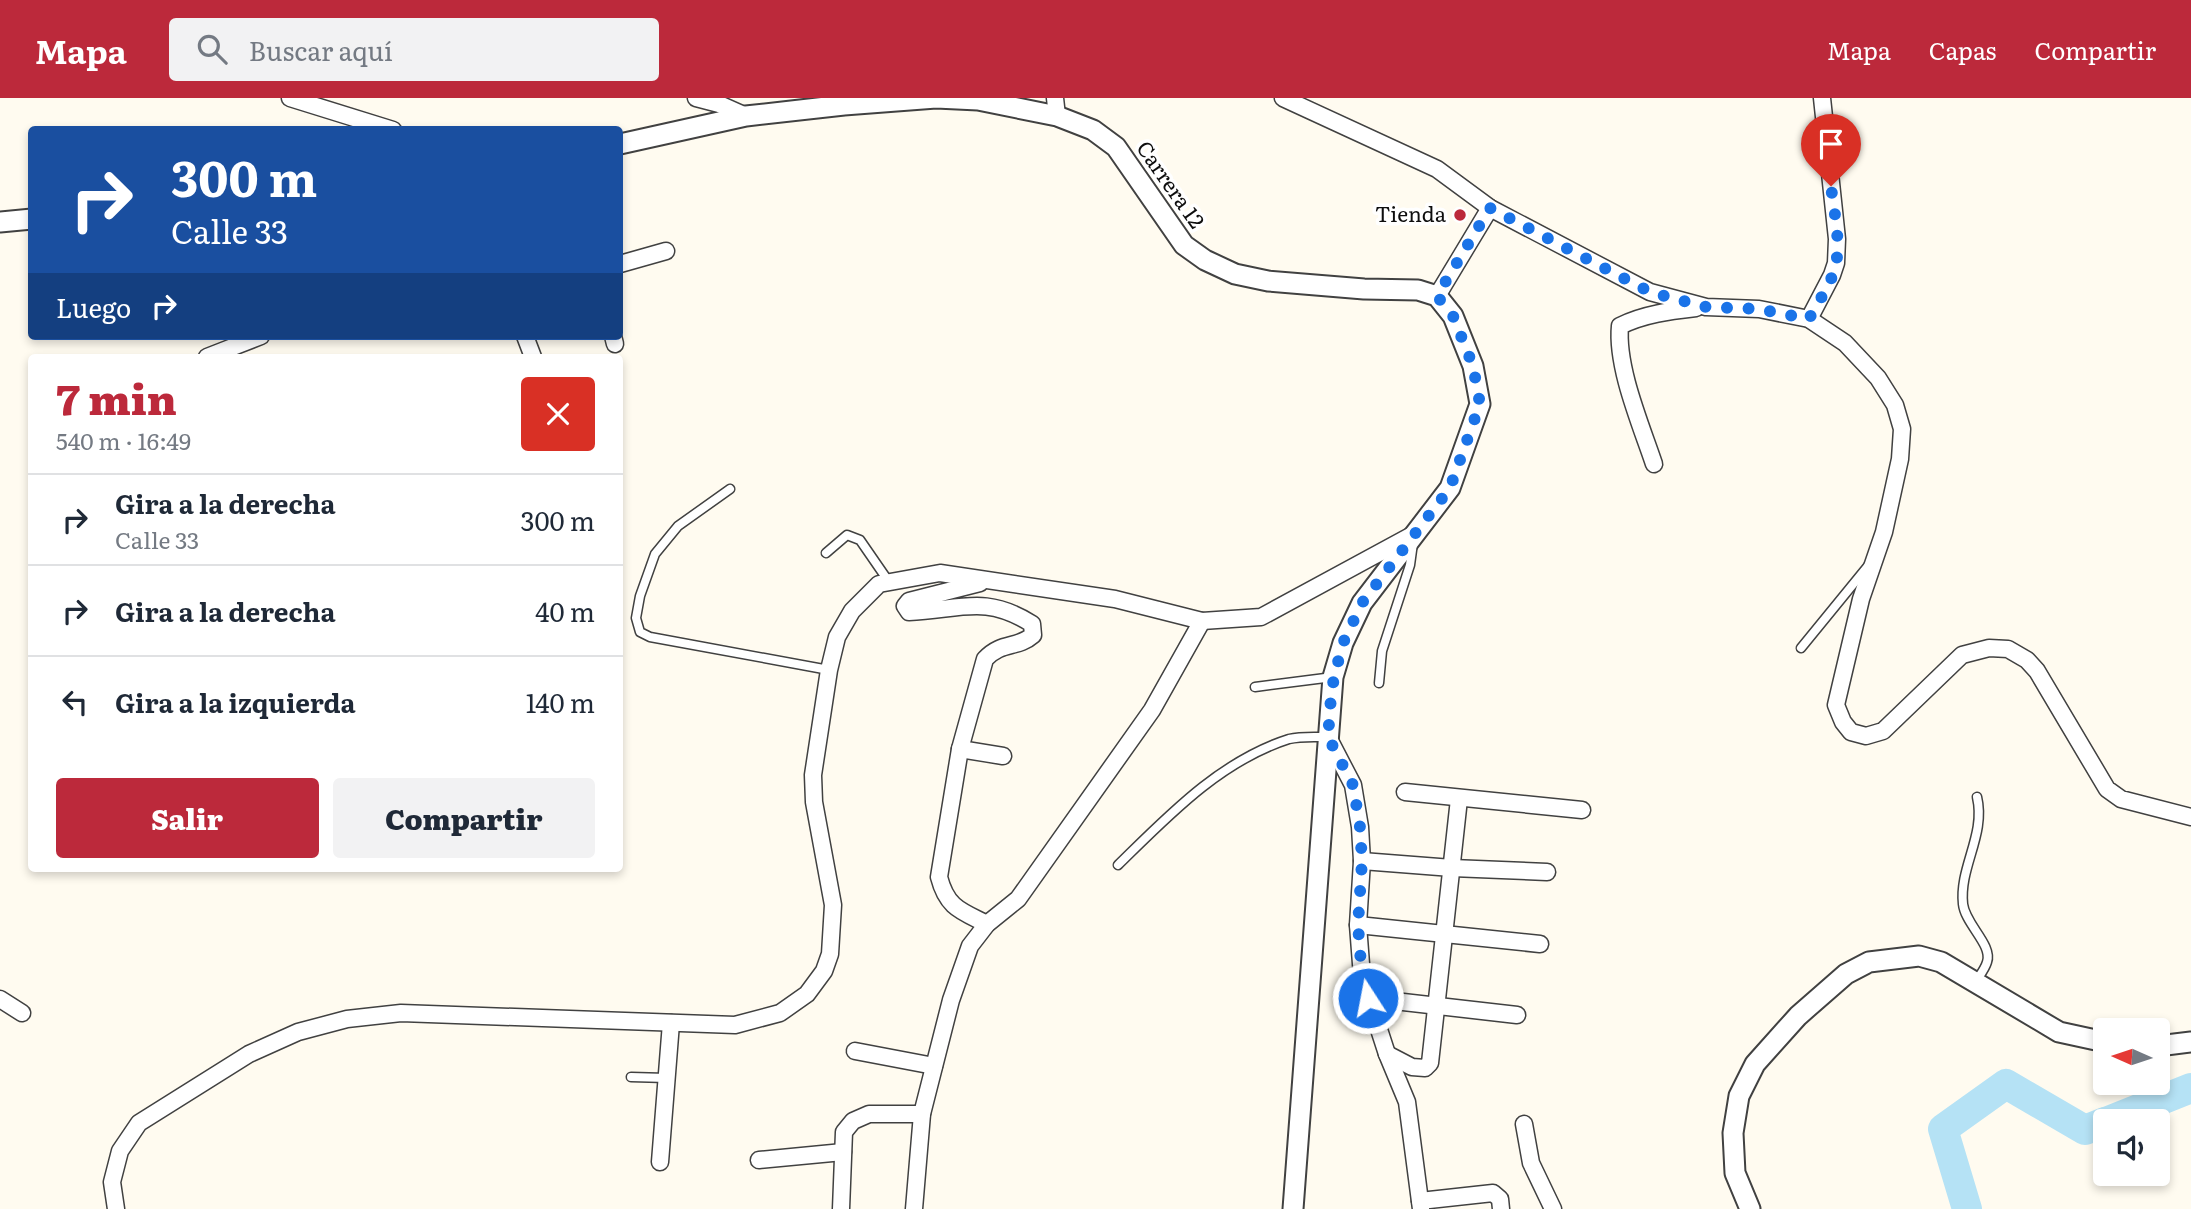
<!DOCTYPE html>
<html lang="es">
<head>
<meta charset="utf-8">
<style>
  :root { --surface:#fff; --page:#f2f2f3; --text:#1f2937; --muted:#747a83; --line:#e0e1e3; --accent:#bc293b }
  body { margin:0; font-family:Literata,serif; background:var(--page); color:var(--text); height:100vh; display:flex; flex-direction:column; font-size:26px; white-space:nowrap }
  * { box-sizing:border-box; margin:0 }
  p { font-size:23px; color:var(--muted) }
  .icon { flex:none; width:38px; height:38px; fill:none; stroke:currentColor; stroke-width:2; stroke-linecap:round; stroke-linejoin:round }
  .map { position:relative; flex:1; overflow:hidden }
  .panel { position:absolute; left:28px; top:256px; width:595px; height:518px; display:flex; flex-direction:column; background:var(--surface); border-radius:7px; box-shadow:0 4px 10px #0003 }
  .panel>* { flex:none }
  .banner { position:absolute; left:28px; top:28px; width:595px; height:214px; border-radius:7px; box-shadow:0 4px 10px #0003; background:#1a4fa0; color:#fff; overflow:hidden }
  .needle { width:46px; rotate:273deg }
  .buttons { position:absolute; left:2093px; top:920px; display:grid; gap:14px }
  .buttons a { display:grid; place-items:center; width:77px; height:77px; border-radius:7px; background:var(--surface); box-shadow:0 4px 10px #0003; font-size:35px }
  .pin { position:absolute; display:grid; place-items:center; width:60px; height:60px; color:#fff; margin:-72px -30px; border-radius:50% 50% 50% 0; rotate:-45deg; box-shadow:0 0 7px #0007 }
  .pin .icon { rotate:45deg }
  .me { position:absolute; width:77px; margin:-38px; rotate:349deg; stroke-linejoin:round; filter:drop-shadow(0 0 5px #0008) }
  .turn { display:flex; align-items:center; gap:24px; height:147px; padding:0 28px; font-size:32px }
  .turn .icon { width:91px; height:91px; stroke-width:2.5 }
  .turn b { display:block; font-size:49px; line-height:60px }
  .then { display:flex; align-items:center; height:66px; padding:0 28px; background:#0003; gap:14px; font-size:26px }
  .round { display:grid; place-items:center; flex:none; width:74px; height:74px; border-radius:7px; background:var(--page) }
  .head { display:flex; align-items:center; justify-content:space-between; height:119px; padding:0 28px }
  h1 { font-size:42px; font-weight:800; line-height:52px; color:var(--accent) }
  .button { display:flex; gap:14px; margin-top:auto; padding:14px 28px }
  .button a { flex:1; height:80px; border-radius:7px; background:var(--accent); color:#fff; font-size:28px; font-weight:800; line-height:80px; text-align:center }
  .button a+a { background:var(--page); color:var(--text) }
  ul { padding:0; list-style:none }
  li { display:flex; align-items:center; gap:21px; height:91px; padding:0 28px; border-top:2px solid var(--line) }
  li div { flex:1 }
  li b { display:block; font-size:26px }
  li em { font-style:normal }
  header { display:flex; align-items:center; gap:42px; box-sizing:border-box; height:98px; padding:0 35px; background:var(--accent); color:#fff }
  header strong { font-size:33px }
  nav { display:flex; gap:38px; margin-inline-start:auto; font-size:24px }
  .search { width:490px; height:63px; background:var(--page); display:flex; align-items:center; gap:18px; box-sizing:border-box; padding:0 24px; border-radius:7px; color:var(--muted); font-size:26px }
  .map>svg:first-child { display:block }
</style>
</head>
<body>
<header>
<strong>Mapa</strong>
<div class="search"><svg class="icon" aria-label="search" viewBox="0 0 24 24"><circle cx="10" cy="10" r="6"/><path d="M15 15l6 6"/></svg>Buscar aquí</div>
<nav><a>Mapa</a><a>Capas</a><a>Compartir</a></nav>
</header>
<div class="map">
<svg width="2191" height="1111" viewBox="0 0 2191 1111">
  <rect width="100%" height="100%" fill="#fffbf0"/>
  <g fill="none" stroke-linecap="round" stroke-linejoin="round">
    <!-- river -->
    <g stroke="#b5e2f5" stroke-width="30">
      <path d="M 2106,1024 L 2191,990"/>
      <path d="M 1967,1111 L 1943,1031 L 2006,986 L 2085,1032 L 2105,1024"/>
    </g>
    <defs>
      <g id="service">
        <path d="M 730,391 L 678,428 L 655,456 L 640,498 L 636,520 L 640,534 L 650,539 L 829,572"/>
        <path d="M 826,455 L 847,437 L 860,442 L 889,484"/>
        <path d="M 1801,550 L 1868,468"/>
        <path d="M 1379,585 L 1382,553 L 1410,467 L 1413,445"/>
        <path d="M 1255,589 L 1333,579"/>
        <path d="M 1118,767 C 1168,718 1220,663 1289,641 C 1301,638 1314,639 1326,639"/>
        <path d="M 1976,883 C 1980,877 1985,871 1987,864 C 1993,847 1965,826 1963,806 C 1959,769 1986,737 1977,699"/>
        <path d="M 631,979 L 667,980"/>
      </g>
      <g id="minor">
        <path d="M 290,0 L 393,32"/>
        <path d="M 696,0 L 719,6 L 746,18"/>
        <path d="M 1055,0 L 1057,18"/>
        <path d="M 1283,0 L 1437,71 L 1490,110 L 1650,194 L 1706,209 L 1759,211 L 1809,221 L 1845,245 L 1878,280 L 1895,307 L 1902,331 L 1900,361 L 1884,434 L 1861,501 L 1836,607 L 1843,624 L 1851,634 L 1866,638 L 1883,633 L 1962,557 L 1989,550 L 2008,551 L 2027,562 L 2037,573 L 2107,691 L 2121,701 L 2191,719"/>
        <path d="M 620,166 L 666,153"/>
        <path d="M 1437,198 L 1490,110"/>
        <path d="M 1809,221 L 1832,177 L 1836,165 L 1837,141 L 1822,0"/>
        <path d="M 525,238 L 533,259"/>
        <path d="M 613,238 L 615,246"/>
        <path d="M 207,259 L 261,238"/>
        <path d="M 1654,366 C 1641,327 1616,269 1620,228 C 1644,216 1670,213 1696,210"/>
        <path d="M 980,485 L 909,503 L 905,508 L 909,514 C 960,512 985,496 1032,526 L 1033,537 C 1017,551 1002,543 985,561 L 960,651 L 939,779 C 947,810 961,813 987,826"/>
        <path d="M 1328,639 L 1353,687 L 1360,729 L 1362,763 L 1358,827 L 1362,879 L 1387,956 L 1407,1004 L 1421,1111"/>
        <path d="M 960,651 L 1003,658"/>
        <path d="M 1405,694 L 1582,712"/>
        <path d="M 1362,763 L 1452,770 L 1547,774"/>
        <path d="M 1358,827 L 1540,846"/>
        <path d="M 1368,900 L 1517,917"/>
        <path d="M 0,901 L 22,915"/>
        <path d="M 855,953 L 934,968"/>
        <path d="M 1387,956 L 1412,969 L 1425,970 L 1430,965 L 1459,701"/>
        <path d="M 1524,1026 L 1531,1065 L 1553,1111"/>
        <path d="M 759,1062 L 843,1054"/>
        <path d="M 660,1064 L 671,925"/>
        <path d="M 1420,1103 L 1493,1095 L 1500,1101 L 1501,1111"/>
        <path d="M 116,1111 L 112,1084 L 120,1053 L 139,1025 L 249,956 L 298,934 L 347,921 L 401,915 L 735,927 L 780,915 L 807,896 L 824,873 L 830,856 L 833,807 L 814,704 L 813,677 L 829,572 L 837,539 L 852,513 L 879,486 L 940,475 L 1115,501 L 1202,523 L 1261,519 L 1414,436"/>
        <path d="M 841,1111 L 844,1034 L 853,1023 L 869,1016 L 922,1016"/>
        <path d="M 914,1111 L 922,1016 L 951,902 L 970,848 L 987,826 L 1018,801 L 1152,612 L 1202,523"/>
      </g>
      <g id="tertiary">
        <path d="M 620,46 L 746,18 L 844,7 L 936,0 L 978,2 L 1057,18 L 1093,32 L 1116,49 L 1184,147 L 1205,162 L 1235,176 L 1268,183 L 1364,191 L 1418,192 L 1437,198 L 1453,218 L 1473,268 L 1480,306 L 1450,390 L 1362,505 L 1343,545 L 1333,579 L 1293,1111"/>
        <path d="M 0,124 L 32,121"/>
        <path d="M 2158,948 L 2191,944"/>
        <path d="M 1750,1111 L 1735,1075 L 1733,1035 L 1739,998 L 1755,966 L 1798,918 L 1846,876 L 1869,864 L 1919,858 L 1941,864 L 2059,934 L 2105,944"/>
      </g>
    </defs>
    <!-- service casing -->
    <use href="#service" stroke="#414141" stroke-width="11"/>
    <!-- minor casing -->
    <use href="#minor" stroke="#414141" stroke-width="19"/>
    <!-- tertiary casing -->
    <use href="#tertiary" stroke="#414141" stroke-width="23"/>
    <!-- service -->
    <use href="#service" stroke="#fff" stroke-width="8"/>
    <!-- minor -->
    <use href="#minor" stroke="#fff" stroke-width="16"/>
    <!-- tertiary -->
    <use href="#tertiary" stroke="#fff" stroke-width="19"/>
  </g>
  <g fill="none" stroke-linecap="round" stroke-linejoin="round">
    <!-- route -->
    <path stroke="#1a73e8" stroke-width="12" stroke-dasharray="0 21.6" d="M 1368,900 L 1362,879 L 1358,827 L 1362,763 L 1360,729 L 1353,687 L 1328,639 L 1331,599 L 1334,579 L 1343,545 L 1362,505 L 1450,390 L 1480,306 L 1473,268 L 1453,218 L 1437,198 L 1490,110 L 1650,194 L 1706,209 L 1759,211 L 1809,221 C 1817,206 1827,192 1833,176 C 1843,150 1834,116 1831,88"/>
  </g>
  <!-- markers -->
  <circle fill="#bc293b" stroke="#fff" stroke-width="2.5" cx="1460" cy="117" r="7"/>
  <g text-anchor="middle" stroke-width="7" stroke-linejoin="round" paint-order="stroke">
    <!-- street labels -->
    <g font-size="21" fill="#0e0e0e" stroke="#fff">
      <text transform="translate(1170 87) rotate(55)" y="7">Carrera 12</text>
    </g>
    <!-- poi labels -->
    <g font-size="21" fill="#0e0e0e" stroke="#fff" text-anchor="end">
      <text x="1446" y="124">Tienda</text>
    </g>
  </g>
</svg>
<div class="buttons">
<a><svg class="needle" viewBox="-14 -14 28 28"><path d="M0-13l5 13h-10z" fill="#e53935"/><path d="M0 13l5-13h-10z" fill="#747a83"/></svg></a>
<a><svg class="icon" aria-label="sound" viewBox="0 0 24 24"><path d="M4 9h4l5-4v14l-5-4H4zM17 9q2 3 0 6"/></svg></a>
</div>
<div class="pin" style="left:1831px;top:88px;background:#d93025"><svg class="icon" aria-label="arrive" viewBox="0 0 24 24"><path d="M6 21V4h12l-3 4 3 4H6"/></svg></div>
<svg class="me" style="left:1368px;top:900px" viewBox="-20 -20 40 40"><circle r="17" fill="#1a73e8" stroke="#fff" stroke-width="3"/><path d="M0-11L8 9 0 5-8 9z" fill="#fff"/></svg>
<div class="banner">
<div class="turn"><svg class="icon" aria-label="right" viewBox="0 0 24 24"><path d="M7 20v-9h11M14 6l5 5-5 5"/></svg><div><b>300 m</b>Calle 33</div></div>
<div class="then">Luego<svg class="icon" aria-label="right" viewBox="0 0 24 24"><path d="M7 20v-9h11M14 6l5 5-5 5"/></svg></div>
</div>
<section class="panel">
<div class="head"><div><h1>7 min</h1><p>540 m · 16:49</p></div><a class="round" style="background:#d93025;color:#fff"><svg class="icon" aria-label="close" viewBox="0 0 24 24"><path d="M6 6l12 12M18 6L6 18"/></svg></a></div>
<ul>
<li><svg class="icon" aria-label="right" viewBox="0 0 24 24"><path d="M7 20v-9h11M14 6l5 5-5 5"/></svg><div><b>Gira a la derecha</b><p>Calle 33</p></div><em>300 m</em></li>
<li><svg class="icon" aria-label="right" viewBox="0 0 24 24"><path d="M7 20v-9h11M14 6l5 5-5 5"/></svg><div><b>Gira a la derecha</b></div><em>40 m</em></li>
<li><svg class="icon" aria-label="left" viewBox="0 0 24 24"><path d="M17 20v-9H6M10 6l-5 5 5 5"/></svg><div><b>Gira a la izquierda</b></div><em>140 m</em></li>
</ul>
<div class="button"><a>Salir</a><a>Compartir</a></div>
</section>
</div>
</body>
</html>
